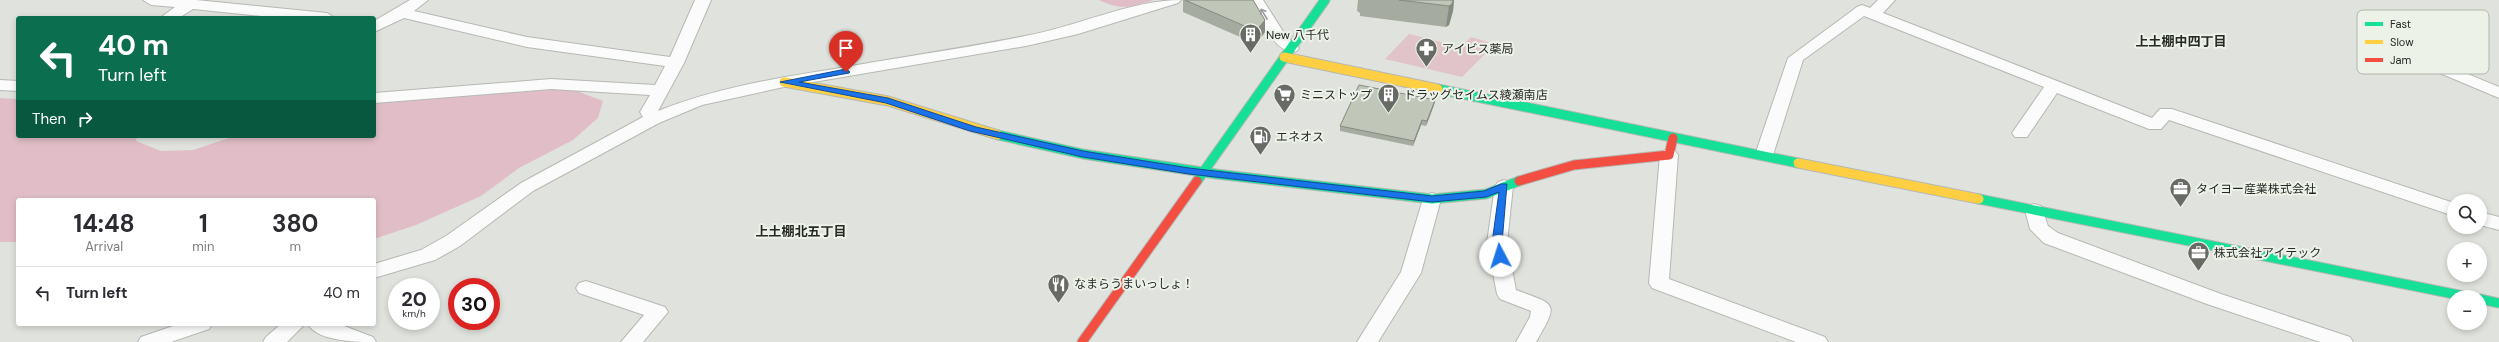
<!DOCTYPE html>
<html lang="en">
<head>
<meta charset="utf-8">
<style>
  :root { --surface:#fff; --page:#f2f2f3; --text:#2b2b33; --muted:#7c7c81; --line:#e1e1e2 }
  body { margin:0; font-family:"DM Sans","Noto Sans JP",sans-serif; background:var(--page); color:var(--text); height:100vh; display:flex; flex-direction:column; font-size:15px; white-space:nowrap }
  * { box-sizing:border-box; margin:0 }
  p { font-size:13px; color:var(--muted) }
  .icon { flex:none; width:22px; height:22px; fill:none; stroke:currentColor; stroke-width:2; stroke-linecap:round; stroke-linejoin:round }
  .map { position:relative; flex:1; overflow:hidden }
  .details { position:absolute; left:16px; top:198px; width:360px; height:128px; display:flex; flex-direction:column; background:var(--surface); border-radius:4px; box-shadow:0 2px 6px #0003 }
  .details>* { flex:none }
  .guide { position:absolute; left:16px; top:16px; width:360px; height:122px; border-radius:4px; box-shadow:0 2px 6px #0003; background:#0b6e4f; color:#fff; overflow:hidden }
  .fabs { position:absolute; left:2447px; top:194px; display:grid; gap:8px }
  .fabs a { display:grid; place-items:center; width:40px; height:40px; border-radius:50%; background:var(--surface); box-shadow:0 2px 6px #0003; font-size:20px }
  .speed { position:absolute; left:388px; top:278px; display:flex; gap:8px; font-size:20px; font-weight:700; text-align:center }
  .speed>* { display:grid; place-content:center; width:52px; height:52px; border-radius:50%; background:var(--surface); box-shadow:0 2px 6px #0003; line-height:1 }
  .speed small { font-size:10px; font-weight:400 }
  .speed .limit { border:6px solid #d22; background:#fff; color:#111 }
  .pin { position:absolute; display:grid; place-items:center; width:34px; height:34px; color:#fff; margin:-41px -17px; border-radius:50% 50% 50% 0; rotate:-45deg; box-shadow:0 0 4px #0007 }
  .pin .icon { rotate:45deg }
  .me { position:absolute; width:44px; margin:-22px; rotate:355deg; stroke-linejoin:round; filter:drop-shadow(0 0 3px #0008) }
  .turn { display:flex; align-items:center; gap:14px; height:84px; padding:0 16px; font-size:18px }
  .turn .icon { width:52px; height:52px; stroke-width:2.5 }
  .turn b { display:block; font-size:28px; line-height:34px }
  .then { display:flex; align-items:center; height:38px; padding:0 16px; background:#0003; gap:8px; font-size:15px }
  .eta { display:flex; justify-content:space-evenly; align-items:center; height:68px; text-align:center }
  .eta b { font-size:24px; font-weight:700; line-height:28px }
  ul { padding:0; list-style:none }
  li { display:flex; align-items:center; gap:12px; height:52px; padding:0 16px; border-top:1px solid var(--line) }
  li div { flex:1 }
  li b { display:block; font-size:15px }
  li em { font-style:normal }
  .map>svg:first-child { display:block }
</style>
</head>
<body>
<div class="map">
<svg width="2499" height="342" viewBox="0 0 2499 342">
  <rect width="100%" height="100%" fill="#e0e3dd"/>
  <!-- green -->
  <path fill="#e1c3ca" d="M 1409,34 L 1461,47 L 1471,37 L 1495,44 L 1462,77 L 1385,59 Z"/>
  <!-- forest -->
  <g fill="#e1bec7">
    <path d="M 1099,0 L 1154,0 C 1130,7 1122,11 1099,0 Z"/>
    <path d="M 572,89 L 603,101 L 598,118 L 573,140 L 519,168 L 481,196 L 416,225 L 374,239 L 374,200 L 18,200 L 18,242 L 0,242 L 0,98 L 18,99 L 18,136 L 137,136 L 136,141 L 161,151 L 193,150 L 235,136 L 374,136 L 374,100 Z"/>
  </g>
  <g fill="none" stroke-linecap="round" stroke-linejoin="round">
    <defs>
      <g id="street">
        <path d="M 143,0 L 196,0 L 327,13 L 335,18 L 281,18 L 193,9 L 179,18 L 160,18 L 175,7 L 151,5 Z"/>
        <path d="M 410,0 L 428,0 L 414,11 L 527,37 L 670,57 L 695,0 L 711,0 L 684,63 L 658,111 C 712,89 771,79 828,70 C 894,58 960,49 1025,36 C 1076,27 1131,0 1181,0 L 1178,3 L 1078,34 L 1026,46 L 784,87 L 702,105 L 659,123 L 533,191 L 460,246 L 435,260 L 374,278 L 374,264 L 421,250 L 446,236 L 521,183 L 643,117 L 640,112 L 650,95 L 551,89 L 374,103 L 374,93 L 551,79 L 655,85 L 665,66 L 527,47 L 404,18 L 374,32 L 374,21 Z"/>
        <path d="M 1247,0 L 1263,0 L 1286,36 L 1299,48 L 1297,51 C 1276,57 1257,15 1247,0 Z"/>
        <path d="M 1878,0 L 1895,0 L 1883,13 L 2152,118 L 2160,109 L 2172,109 L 2454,203 L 2454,216 L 2169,120 L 2161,129 L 2149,129 L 2057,93 L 2027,137 L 2015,137 L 2012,133 L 2044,87 L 1864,16 L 1803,60 L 1773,155 L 1770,159 L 1758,159 L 1755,155 L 1788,58 L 1857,7 L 1862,5 L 1870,8 Z"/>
        <path d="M 2410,50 L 2499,87 L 2499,98 L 2404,58 L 2402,55 L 2404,52 Z"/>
        <path d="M 0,80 L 18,81 L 18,91 L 0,90 Z"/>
        <path d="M 1669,149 L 1675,151 L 1678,155 L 1669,279 L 1825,337 L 1828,342 L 1796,342 L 1652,288 L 1649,283 L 1660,155 L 1663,151 Z"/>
        <path d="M 1504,180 L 1510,182 L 1513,186 L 1507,243 L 1516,290 C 1557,305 1559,302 1536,342 L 1516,342 L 1530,317 L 1531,311 L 1500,299 L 1497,294 L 1487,243 L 1495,186 L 1498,182 Z"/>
        <path d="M 1432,193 L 1439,195 L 1441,199 L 1421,273 L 1378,342 L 1357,342 L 1401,272 L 1423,199 L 1425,195 Z"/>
        <path d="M 2034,204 L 2041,206 L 2048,226 L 2058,233 L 2221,294 L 2350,337 L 2353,342 L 2320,342 L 2207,304 L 2044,243 L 2030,229 L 2025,210 L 2027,206 Z"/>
        <path d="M 2480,212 L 2499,217 L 2499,230 L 2480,225 Z"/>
        <path d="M 586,281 L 665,307 L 668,312 L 643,342 L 621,342 L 644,315 L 579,293 L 576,288 L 579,283 Z"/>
        <path d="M 179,324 L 212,324 L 209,329 L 171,342 L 138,342 L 141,337 Z"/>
        <path d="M 281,324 L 305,324 L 287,342 L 263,342 L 266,337 Z"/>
        <path d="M 308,324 L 339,324 L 373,337 L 376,342 C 358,342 318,342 308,324 Z"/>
      </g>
      <g id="fast">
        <path d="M 1438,89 L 1798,163"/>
        <path d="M 998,135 L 1083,154 L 1216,174 L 1432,199 L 1486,194 L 1519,181"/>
        <path d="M 1197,181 L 1325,0"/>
        <path d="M 1979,199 L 2469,297"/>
        <path d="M 2480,299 L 2499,303"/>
      </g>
      <g id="slow">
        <path d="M 1284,57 L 1438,89"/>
        <path d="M 784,82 L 888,101 L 998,135"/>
        <path d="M 1798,163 L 1979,199"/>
      </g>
      <g id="jam">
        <path d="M 1519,181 L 1574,165 L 1669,155 L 1673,138"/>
        <path d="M 1082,342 L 1197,181"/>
      </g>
    </defs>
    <!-- street casing -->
    <use href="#street" stroke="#b5b8b3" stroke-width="2"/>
    <!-- fast casing -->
    <use href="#fast" stroke="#b5b8b3" stroke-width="11"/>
    <!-- slow casing -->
    <use href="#slow" stroke="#b5b8b3" stroke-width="11"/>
    <!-- jam casing -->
    <use href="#jam" stroke="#b5b8b3" stroke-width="11"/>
    <!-- street -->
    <use href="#street" fill="#fafbfa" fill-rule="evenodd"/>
    <!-- fast -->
    <use href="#fast" stroke="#16e098" stroke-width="9"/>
    <!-- slow -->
    <use href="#slow" stroke="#ffcf43" stroke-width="9"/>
    <!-- jam -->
    <use href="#jam" stroke="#f24e42" stroke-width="9"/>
  </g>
  <!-- wall -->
  <g fill="#a5ab9f">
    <path d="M 1183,0 L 1253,0 L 1265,20 L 1265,32 L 1256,44 L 1183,12 Z"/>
    <path d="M 1358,0 L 1454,0 L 1453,11 L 1449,25 L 1446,27 L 1360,16 L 1360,13 L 1357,11 Z"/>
    <path d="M 1435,100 L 1434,105 L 1426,126 L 1421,125 L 1413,146 L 1340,131 L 1340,126 Z"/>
  </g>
  <!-- shaded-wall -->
  <g fill="#868b82">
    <path d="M 1453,0 L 1454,0 L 1453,11 L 1449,25 L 1446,27 L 1449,6 Z"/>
    <path d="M 1265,20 L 1265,32 L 1256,44 L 1256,31 Z"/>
    <path d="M 1435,100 L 1434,105 L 1426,126 L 1427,121 Z"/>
    <path d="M 1422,120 L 1421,125 L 1413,146 L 1414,141 Z"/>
  </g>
  <!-- building -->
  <g fill="#c0c7b9" stroke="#868b82">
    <path d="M 1185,0 L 1253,0 L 1265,20 L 1256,31 Z"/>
    <path d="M 1399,0 L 1453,0 L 1452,4 L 1449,6 Z"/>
    <path d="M 1359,85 L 1435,100 L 1427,121 L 1422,120 L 1414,141 L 1340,126 Z"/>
  </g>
  <!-- one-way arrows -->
  <defs><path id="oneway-shaft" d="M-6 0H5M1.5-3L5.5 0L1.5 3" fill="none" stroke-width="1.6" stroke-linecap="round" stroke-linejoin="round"/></defs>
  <use stroke="#9b9c9a" href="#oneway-shaft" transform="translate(1264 14) rotate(-122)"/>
  <!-- route -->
  <path fill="#1a73e8" stroke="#114b97" d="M 846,69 L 850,72 L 849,73 L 799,82 L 888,98 L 976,127 L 1083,151 L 1189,168 L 1432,196 L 1484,191 L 1501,184 L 1507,184 L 1502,243 L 1505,256 L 1503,258 L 1496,258 L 1492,243 L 1499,192 L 1486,197 L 1432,202 L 1189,174 L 1083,157 L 970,131 L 886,103 L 780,82 Z"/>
  <!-- icons -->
  <defs>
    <symbol id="building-pin" viewBox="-11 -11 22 30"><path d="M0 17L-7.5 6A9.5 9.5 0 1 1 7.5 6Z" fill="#686a65" stroke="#ecf2e8"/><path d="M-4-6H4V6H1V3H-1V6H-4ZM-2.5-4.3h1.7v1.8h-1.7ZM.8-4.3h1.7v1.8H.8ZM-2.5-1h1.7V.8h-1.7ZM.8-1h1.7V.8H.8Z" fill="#fff"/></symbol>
    <symbol id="pharmacy-pin" viewBox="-11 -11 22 30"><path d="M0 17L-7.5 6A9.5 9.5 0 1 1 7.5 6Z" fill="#686a65" stroke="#ecf2e8"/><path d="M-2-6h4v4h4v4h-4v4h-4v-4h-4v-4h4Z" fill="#fff"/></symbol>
    <symbol id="supermarket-pin" viewBox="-11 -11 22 30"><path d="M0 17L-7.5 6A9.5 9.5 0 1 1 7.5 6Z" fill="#686a65" stroke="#ecf2e8"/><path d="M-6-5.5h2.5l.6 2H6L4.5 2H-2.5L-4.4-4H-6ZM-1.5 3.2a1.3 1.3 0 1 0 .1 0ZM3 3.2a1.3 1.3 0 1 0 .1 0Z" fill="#fff"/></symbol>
    <symbol id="fuel-pin" viewBox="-11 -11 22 30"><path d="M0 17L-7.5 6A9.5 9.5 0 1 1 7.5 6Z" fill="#686a65" stroke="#ecf2e8"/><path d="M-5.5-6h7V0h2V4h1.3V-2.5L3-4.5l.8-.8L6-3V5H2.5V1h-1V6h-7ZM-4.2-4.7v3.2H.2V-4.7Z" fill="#fff"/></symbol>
    <symbol id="office-pin" viewBox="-11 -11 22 30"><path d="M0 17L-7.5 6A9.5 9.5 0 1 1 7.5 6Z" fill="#686a65" stroke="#ecf2e8"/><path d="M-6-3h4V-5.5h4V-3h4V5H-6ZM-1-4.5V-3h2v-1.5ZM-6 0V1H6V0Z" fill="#fff"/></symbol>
    <symbol id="restaurant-pin" viewBox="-11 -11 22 30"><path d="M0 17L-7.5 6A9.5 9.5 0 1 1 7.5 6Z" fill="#686a65" stroke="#ecf2e8"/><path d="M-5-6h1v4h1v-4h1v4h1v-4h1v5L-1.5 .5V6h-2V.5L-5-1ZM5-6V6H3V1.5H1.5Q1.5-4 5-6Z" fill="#fff"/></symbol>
  </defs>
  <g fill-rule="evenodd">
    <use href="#building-pin" x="1238" y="22" width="25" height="34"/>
    <use href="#pharmacy-pin" x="1414" y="36" width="25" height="34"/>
    <use href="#supermarket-pin" x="1272" y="82" width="25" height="34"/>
    <use href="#building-pin" x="1376" y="82" width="25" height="34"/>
    <use href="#fuel-pin" x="1248" y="124" width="25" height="34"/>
    <use href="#office-pin" x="2168" y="176" width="25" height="34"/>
    <use href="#office-pin" x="2186" y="240" width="25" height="34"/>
    <use href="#restaurant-pin" x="1046" y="272" width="25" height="34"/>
  </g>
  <g text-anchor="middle" stroke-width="4" stroke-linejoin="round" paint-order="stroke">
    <!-- poi labels -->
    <g font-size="12" fill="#272925" stroke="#ecf2e8" text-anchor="start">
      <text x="1266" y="39">New 八千代</text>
      <text x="1442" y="53">アイビス薬局</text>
      <text x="1300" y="99">ミニストップ</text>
      <text x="1404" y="99">ドラッグセイムス綾瀬南店</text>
      <text x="1276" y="141">エネオス</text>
      <text x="2196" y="193">タイヨー産業株式会社</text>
      <text x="2214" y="257">株式会社アイテック</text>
      <text x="1074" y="288">なまらうまいっしょ！</text>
    </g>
    <!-- neighbourhood labels -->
    <g font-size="13" font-weight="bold" fill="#272925" stroke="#ecf2e8">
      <text x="2181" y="46">上土棚中四丁目</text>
      <text x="801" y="236">上土棚北五丁目</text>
    </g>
  </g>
  <!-- legend -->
  <rect x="2357" y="10" width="132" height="64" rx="6" fill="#ecf2e8" stroke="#b1b6ae" stroke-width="1"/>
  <rect x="2365" y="22" width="18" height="4" fill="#16e098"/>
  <rect x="2365" y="40" width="18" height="4" fill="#ffcf43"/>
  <rect x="2365" y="58" width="18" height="4" fill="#f24e42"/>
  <g font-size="11" fill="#272925">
    <text x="2390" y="28">Fast</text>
    <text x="2390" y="46">Slow</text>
    <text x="2390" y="64">Jam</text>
  </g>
</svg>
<div class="fabs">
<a><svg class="icon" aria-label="search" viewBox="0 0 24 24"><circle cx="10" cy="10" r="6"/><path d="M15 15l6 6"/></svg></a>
<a>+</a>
<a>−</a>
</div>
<div class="speed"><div>20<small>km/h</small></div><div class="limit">30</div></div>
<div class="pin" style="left:846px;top:72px;background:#d93025"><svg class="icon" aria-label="arrive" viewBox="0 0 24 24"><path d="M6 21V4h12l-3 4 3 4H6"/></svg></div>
<svg class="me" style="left:1500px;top:256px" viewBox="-20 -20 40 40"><circle r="19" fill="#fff"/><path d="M0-13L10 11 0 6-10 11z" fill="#1a73e8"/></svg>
<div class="guide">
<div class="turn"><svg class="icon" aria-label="left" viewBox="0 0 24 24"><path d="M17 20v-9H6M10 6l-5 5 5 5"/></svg><div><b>40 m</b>Turn left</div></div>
<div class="then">Then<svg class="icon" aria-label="right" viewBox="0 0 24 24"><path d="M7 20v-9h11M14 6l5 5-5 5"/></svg></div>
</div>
<section class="details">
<div class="eta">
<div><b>14:48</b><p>Arrival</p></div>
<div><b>1</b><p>min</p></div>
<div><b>380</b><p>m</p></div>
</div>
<ul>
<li><svg class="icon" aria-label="left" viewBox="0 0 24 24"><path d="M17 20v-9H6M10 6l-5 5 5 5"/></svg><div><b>Turn left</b></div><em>40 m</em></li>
</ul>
</section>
</div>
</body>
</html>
